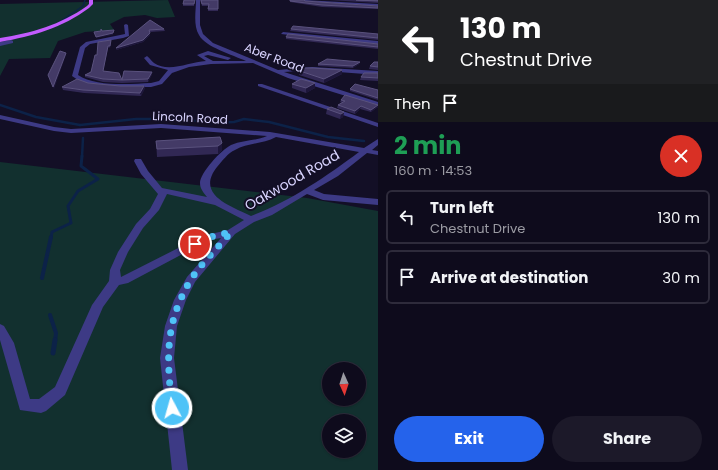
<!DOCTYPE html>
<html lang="en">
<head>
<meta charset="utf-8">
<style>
  :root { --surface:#0e0b1c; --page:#1c1929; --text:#f1f3f6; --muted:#9b9ba3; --line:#2e2b3b; --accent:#2563eb }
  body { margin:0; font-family:Poppins,sans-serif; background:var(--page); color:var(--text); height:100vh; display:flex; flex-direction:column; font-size:15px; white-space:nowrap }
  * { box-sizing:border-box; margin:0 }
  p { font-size:13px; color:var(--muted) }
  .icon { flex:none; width:22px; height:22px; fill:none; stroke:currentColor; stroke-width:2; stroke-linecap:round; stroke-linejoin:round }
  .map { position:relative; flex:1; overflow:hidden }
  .drawer { display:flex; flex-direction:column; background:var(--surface); width:340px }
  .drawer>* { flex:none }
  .guide { background:#202124; color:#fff; overflow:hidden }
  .needle { width:26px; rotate:177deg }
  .controls { position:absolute; left:322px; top:362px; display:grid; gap:8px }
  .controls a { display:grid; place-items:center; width:44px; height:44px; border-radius:50%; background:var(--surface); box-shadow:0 1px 3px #0004,0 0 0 1px var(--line); font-size:20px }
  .pin { position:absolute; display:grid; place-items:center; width:34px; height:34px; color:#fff; margin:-17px; border:2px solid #fff; border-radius:50%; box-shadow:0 1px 4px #0007 }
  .me { position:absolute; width:44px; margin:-22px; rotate:354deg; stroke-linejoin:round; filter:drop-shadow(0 0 3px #0008) }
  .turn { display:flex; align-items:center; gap:14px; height:84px; padding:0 16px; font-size:18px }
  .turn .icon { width:52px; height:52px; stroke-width:2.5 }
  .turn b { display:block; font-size:28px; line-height:34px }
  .then { display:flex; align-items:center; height:38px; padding:0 16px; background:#0003; gap:8px; font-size:15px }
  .round { display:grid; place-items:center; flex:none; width:42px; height:42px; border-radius:21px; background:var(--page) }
  .head { display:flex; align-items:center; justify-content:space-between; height:68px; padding:0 16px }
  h1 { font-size:24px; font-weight:700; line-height:30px; color:#1e9e55 }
  .action { display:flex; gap:8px; margin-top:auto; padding:8px 16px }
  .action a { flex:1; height:46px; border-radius:24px; background:var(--accent); color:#fff; font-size:16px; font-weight:700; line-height:46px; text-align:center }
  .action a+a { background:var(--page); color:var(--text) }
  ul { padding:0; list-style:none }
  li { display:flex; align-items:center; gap:12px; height:54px; margin:0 8px 6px; padding:0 8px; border:2px solid var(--line); border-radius:6px }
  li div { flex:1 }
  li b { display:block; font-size:15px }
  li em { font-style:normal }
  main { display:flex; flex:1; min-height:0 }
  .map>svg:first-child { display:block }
</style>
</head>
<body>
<main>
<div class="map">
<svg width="378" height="470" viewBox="0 0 378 470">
  <rect width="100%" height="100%" fill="#130f26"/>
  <!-- green -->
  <g fill="#12302f" fill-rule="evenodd">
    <path d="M 168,0 L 175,17 L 157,18 L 145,15 L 124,17 L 110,24 L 114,30 L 85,32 L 58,41 L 50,58 L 9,59 L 0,76 L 0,4 Z"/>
    <path d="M 0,162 L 307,198 L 378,211 L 378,470 L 0,470 ZM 329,369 L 359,369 L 359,399 L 329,399 ZM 329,421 L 359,421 L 359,451 L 329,451 Z"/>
  </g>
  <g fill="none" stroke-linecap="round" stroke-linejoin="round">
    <!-- stream-far4 -->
    <path stroke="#0c2248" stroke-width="1.5" d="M 58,23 L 83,6 L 85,0"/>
    <!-- stream-far3 -->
    <g stroke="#0c2248" stroke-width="2.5">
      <path d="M 0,105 L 36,117 L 80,125"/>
      <path d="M 80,125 L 136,119 L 170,119 L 171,117 L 210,123 L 234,122 L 244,119 L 269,122 L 328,137 L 364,141"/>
      <path d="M 82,157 L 83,138"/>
    </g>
    <!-- stream-far2 -->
    <path stroke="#0c2248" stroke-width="3" d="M 51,238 L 52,232 L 71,223 L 68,206 L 78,191 L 98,179 L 81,166 L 82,156"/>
    <!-- stream-far1 -->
    <g stroke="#0c2248" stroke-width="4">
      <path d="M 42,278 L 51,237"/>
      <path d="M 50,315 L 56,333 L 55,341"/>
    </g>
    <!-- stream -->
    <path stroke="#0c2248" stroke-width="5" d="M 53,353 L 55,340"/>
    <!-- minor -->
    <g fill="#3d3a85" fill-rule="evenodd">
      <path d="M 196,0 L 200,0 L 200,25 L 203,34 L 213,43 L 278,70 L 312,67 L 378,71 L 378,75 L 312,70 L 284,72 L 378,102 L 378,106 L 288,78 L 253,63 L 211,64 L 189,67 L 172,73 L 162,84 L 151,87 L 120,87 L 89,84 L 81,82 L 72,76 L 80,47 L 86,42 L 125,34 L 124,25 L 126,24 L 128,25 L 129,36 L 123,38 L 90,44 L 85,48 L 78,75 C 95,87 131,84 151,83 L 159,81 L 168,70 L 150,65 L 144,58 L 147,56 C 150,58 151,61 154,63 C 169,73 189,62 206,61 L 197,55 L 208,51 L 231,58 L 228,60 L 208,55 L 204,56 L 213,61 L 246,61 C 233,55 205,47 199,35 C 193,25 196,11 196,0 Z"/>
      <path d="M 303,0 L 378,4 L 378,6 L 305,1 Z"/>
      <path d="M 283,32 L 378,41 L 378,45 L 281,34 Z"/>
      <path d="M 11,40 L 13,41 L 13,43 L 0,46 L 0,42 Z"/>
      <path d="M 258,84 L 262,84 L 378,123 L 378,127 L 258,86 Z"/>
      <path d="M 0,115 L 54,127 L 71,129 L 161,124 L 270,132 L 364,148 L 378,139 L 378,145 L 372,150 L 378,151 L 378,155 L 367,153 L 338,176 L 314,190 L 324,194 L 378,199 L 378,205 L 323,200 L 307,194 L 272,215 L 254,222 L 235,234 L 195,282 L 186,300 L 177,326 L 174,358 L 188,470 L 172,470 L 160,358 L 165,326 L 174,300 L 187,277 L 221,238 L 209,240 L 128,283 L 119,285 L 103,307 L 65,395 L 46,411 L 41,413 L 20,410 L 0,340 L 0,324 L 4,326 L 14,343 L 30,399 L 39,399 L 55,387 L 92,305 L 109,281 L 110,270 L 118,252 L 136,224 L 150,209 L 158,194 L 141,174 L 134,161 L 135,159 L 141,159 L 148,171 L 162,188 L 207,197 C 204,193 200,189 200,183 C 200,173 221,150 231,145 C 243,140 256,141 267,136 L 161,128 L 71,133 L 54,131 L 0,119 ZM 276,137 L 359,152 C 327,176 289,202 251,216 C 231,206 195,195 217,167 C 222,161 228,153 235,150 C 247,143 263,144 276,137 ZM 167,194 L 215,205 L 244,220 L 228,230 L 202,236 L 121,277 L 120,270 L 128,252 L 143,228 L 159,210 Z"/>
    </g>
    <!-- major -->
    <path fill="#c25bff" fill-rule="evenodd" d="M 89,0 L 93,0 L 93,4 L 89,8 C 62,28 33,36 0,42 L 0,38 C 32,33 60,25 87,6 L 89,4 Z"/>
  </g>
  <!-- wall -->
  <g fill="#312854">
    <path d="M 195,0 L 194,6 L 183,6 L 183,4 Z"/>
    <path d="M 200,0 L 218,0 L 218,11 L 208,11 L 208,6 L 202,6 Z"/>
    <path d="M 290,0 L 378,6 L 378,9 L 322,7 L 290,2 Z"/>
    <path d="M 329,0 L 378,0 L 378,3 Z"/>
    <path d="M 150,20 L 164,29 L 165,31 L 150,32 L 150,35 L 143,42 L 116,50 Z"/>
    <path d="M 291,29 L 378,34 L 378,40 L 290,31 Z"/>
    <path d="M 286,37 L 378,44 L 378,49 L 286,39 Z"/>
    <path d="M 111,40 L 111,42 L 110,48 L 108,48 L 103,71 L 122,80 L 122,83 L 103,82 L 85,77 L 85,75 L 91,72 L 97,55 Z"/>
    <path d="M 360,62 L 359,64 L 353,68 L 318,66 L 318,64 Z"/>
    <path d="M 378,62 L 378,70 L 369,69 L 370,66 Z"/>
    <path d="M 342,70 L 342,74 L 324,83 L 299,75 L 300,71 Z"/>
    <path d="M 378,73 L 378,81 L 360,80 L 361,77 Z"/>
    <path d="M 152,74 L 148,82 L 122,83 L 122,80 Z"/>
    <path d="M 88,83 L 120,86 L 144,86 L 145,88 L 141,96 L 84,93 L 63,90 L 62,87 Z"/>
    <path d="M 292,84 L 315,88 L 306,93 L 292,88 Z"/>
    <path d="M 350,89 L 378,90 L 378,100 L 350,91 Z"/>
    <path d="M 341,100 L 378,107 L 371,112 L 360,109 L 355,114 L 337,108 L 338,105 L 342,103 L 340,102 Z"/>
    <path d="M 327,109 L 344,112 L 343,117 L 340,119 L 326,114 Z"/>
    <path d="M 220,137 L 222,150 L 218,154 L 157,157 L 156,141 Z"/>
  </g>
  <!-- shaded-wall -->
  <g fill="#1d163a">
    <path d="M 114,30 L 113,35 L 96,38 L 96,37 Z"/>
    <path d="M 150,33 L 150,35 L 143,42 L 116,50 L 116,48 Z"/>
    <path d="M 111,40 L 111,42 L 110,48 L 108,48 L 103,73 L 103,71 L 108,46 Z"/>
    <path d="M 66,53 L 66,55 L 54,89 L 53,87 Z"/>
    <path d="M 360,62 L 359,64 L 353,68 L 353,66 Z"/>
    <path d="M 342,70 L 342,74 L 324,83 L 324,79 Z"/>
    <path d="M 152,72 L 152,74 L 148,82 L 148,79 Z"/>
    <path d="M 315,83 L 315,88 L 306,93 L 306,88 Z"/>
    <path d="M 144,86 L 145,88 L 141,96 L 140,93 Z"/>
    <path d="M 378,105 L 378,107 L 371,112 L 371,110 Z"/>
    <path d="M 361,106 L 360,109 L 355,114 L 355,111 Z"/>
    <path d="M 344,112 L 343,117 L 340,119 L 341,114 Z"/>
    <path d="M 222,143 L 222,150 L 218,154 L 218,146 Z"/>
  </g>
  <!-- building -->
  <g fill="#433a66" stroke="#5a527e">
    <path d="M 184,0 L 195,0 L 194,4 L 183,4 Z"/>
    <path d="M 201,0 L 218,0 L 218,9 L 208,9 L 209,4 L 202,4 Z"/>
    <path d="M 290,0 L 304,0 L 305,1 L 378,6 L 378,8 L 322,5 L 290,1 Z"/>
    <path d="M 356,0 L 378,0 L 378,1 Z"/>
    <path d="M 150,20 L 164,29 L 149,30 L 150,33 L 143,40 L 116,48 Z"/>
    <path d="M 293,26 L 378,34 L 378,38 L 291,29 Z"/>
    <path d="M 101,29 L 102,31 L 114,30 L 113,33 L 96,37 L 94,32 L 101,31 Z"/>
    <path d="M 288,34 L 378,44 L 378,47 L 286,37 Z"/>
    <path d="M 111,40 L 110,46 L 108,46 L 103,71 L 119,73 L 122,80 L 103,79 L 85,75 L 91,72 L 95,55 L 97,55 L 98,42 Z"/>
    <path d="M 60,51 L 66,53 L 53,87 L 48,75 Z"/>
    <path d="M 327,59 L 360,62 L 353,66 L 318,64 Z"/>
    <path d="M 374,62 L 378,62 L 378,67 L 370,66 Z"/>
    <path d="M 305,68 L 313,68 L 342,70 L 324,79 L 300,71 Z"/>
    <path d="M 124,71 L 152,72 L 148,79 L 122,80 Z"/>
    <path d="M 364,73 L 378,73 L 378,78 L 361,77 Z"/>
    <path d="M 77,79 L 88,83 L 120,86 L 144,86 L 140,93 L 83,90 L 62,87 Z"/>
    <path d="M 301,79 L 315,83 L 306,88 L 292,84 Z"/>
    <path d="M 355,84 L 378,90 L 378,98 L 350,89 Z"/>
    <path d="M 345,95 L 378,105 L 371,110 L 361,106 L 355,111 L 338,105 L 345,101 L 341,100 Z"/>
    <path d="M 331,107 L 344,112 L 341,114 L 327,109 Z"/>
    <path d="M 220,137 L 222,143 L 218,146 L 157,149 L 156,141 Z"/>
  </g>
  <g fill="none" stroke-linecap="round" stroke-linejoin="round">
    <!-- route -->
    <path stroke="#4fc3f7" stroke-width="7" stroke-dasharray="0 12.6" d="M 172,408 C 167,359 164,325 190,281 C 201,263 218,248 231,232 L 206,238 L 195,244"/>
  </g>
  <g text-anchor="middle" stroke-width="4" stroke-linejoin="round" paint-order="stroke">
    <!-- far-street labels -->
    <g font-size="12" fill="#d9d4ff" stroke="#130f26">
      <text transform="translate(274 58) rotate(21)" y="4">Aber Road</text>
      <text transform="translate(190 118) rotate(3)" y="4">Lincoln Road</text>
    </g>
    <!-- street labels -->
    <g font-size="14" fill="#d9d4ff" stroke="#130f26">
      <text transform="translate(292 180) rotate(-30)" y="5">Oakwood Road</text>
    </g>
  </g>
</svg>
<div class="controls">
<a><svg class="needle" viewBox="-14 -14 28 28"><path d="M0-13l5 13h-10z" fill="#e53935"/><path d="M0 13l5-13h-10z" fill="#9b9ba3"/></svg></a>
<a><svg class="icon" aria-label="layers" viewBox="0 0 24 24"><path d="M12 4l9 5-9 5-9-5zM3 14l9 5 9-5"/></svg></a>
</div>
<div class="pin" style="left:195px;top:244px;background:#d93025"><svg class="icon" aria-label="arrive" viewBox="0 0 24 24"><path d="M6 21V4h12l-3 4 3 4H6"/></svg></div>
<svg class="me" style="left:172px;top:408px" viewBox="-20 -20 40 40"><circle r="17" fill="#4fc3f7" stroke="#fff" stroke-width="3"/><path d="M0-11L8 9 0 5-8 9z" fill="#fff"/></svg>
</div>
<section class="drawer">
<div class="guide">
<div class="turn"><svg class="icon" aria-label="left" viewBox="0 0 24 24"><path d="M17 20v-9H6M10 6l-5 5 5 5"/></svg><div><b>130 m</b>Chestnut Drive</div></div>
<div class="then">Then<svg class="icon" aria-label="arrive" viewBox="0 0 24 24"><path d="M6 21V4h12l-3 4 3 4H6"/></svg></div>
</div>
<div class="head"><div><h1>2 min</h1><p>160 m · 14:53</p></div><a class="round" style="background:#d93025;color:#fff"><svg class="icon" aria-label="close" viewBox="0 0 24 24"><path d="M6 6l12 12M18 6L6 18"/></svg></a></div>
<ul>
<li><svg class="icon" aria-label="left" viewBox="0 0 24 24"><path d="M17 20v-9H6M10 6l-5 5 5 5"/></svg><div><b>Turn left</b><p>Chestnut Drive</p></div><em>130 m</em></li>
<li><svg class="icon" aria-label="arrive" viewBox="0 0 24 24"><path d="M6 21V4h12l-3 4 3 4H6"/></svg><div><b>Arrive at destination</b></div><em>30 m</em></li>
</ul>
<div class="action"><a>Exit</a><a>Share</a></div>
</section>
</main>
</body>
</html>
